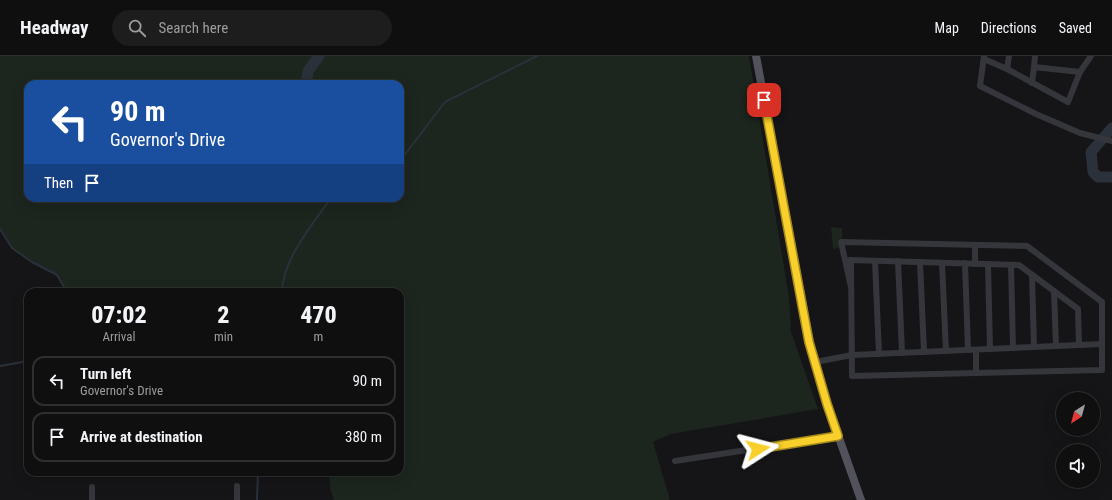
<!DOCTYPE html>
<html lang="en">
<head>
<meta charset="utf-8">
<style>
  :root { --surface:#100f10; --page:#1e1d1e; --text:#f1f3f6; --muted:#9c9c9f; --line:#302f30 }
  body { margin:0; font-family:"Roboto Condensed",sans-serif; background:var(--page); color:var(--text); height:100vh; display:flex; flex-direction:column; font-size:15px; white-space:nowrap }
  * { box-sizing:border-box; margin:0 }
  p { font-size:13px; color:var(--muted) }
  .icon { flex:none; width:22px; height:22px; fill:none; stroke:currentColor; stroke-width:2; stroke-linecap:round; stroke-linejoin:round }
  .map { position:relative; flex:1; overflow:hidden }
  .details { position:absolute; left:24px; top:232px; width:380px; height:188px; display:flex; flex-direction:column; background:var(--surface); border-radius:12px; box-shadow:0 4px 16px #0002,0 0 0 1px var(--line) }
  .details>* { flex:none }
  .hud { position:absolute; left:24px; top:24px; width:380px; height:122px; border-radius:12px; box-shadow:0 4px 16px #0002,0 0 0 1px var(--line); background:#1a4fa0; color:#fff; overflow:hidden }
  .needle { width:26px; rotate:216deg }
  .buttons { position:absolute; left:1056px; top:336px; display:grid; gap:8px }
  .buttons a { display:grid; place-items:center; width:44px; height:44px; border-radius:50%; background:var(--surface); box-shadow:0 4px 16px #0002,0 0 0 1px var(--line); font-size:20px }
  .pin { position:absolute; display:grid; place-items:center; width:34px; height:34px; color:#fff; margin:-17px; border-radius:8px; box-shadow:0 2px 6px #0006 }
  .me { position:absolute; width:44px; margin:-22px; rotate:81deg; stroke-linejoin:round; filter:drop-shadow(0 0 3px #0008) }
  .turn { display:flex; align-items:center; gap:14px; height:84px; padding:0 20px; font-size:18px }
  .turn .icon { width:52px; height:52px; stroke-width:2.5 }
  .turn b { display:block; font-size:28px; line-height:34px }
  .then { display:flex; align-items:center; height:38px; padding:0 20px; background:#0003; gap:8px; font-size:15px }
  .eta { display:flex; justify-content:space-evenly; align-items:center; height:68px; text-align:center }
  .eta b { font-size:24px; font-weight:800; line-height:28px }
  ul { padding:0; list-style:none }
  li { display:flex; align-items:center; gap:12px; height:50px; margin:0 8px 6px; padding:0 12px; border:2px solid var(--line); border-radius:12px }
  li div { flex:1 }
  li b { display:block; font-size:15px }
  li em { font-style:normal }
  header { display:flex; align-items:center; gap:24px; box-sizing:border-box; height:56px; padding:0 20px; background:var(--surface); border-bottom:1px solid var(--line) }
  header strong { font-size:19px }
  nav { display:flex; gap:22px; margin-inline-start:auto; font-size:14px }
  .search { width:280px; height:36px; background:var(--page); display:flex; align-items:center; gap:10px; box-sizing:border-box; padding:0 14px; border-radius:22px; color:var(--muted); font-size:15px }
  .map>svg:first-child { display:block }
</style>
</head>
<body>
<header>
<strong>Headway</strong>
<div class="search"><svg class="icon" aria-label="search" viewBox="0 0 24 24"><circle cx="10" cy="10" r="6"/><path d="M15 15l6 6"/></svg>Search here</div>
<nav><a>Map</a><a>Directions</a><a>Saved</a></nav>
</header>
<div class="map">
<svg width="1112" height="444" viewBox="0 0 1112 444">
  <rect width="100%" height="100%" fill="#151416"/>
  <!-- green -->
  <g fill="#1c251e" fill-rule="evenodd">
    <path d="M 0,0 L 749,0 L 789,241 L 791,273 L 790,273 L 818,353 L 671,378 L 653,386 L 670,444 L 334,444 L 330,432 L 329,416 L 400,416 L 400,236 L 67,236 L 57,219 L 33,206 L 11,191 L 0,173 ZM 28,28 L 400,28 L 400,142 L 28,142 Z"/>
    <path d="M 831,171 L 842,172 L 842,183 L 838,183 L 839,192 L 833,193 Z"/>
  </g>
  <g fill="none" stroke-linecap="round" stroke-linejoin="round">
    <!-- stream -->
    <g stroke="#2a313b" stroke-width="2">
      <path d="M 400,105 L 445,46 L 537,0"/>
      <path d="M 0,173 L 12,192 L 32,206 L 57,219 L 67,236"/>
      <path d="M 282,236 C 282,205 313,167 331,142"/>
      <path d="M 0,310 L 28,305"/>
      <path d="M 257,444 L 258,416"/>
    </g>
    <!-- river -->
    <g stroke="#2a313b" stroke-width="11">
      <path d="M 306,28 L 308,15 L 319,0"/>
      <path d="M 1112,72 L 1091,96 L 1093,116 L 1098,121 L 1112,121"/>
    </g>
    <!-- minor -->
    <g stroke="#35363c" stroke-width="6">
      <path d="M 984,0 L 980,30 L 1036,58 L 1080,77 L 1112,85"/>
      <path d="M 1009,0 L 1007,13 L 1068,46 L 1080,16 L 1091,0"/>
      <path d="M 984,3 L 1007,13"/>
      <path d="M 1034,11 L 1035,0"/>
      <path d="M 1032,27 L 1034,11 L 1080,16"/>
      <path d="M 849,204 L 1019,209 L 1078,253 L 1079,289"/>
      <path d="M 851,204 L 852,320 L 1102,314 L 1102,246 L 1027,190 L 841,186 L 851,231"/>
      <path d="M 875,205 L 879,298"/>
      <path d="M 898,205 L 902,297"/>
      <path d="M 920,206 L 924,296"/>
      <path d="M 942,207 L 946,295"/>
      <path d="M 965,207 L 968,294"/>
      <path d="M 975,208 L 975,189"/>
      <path d="M 988,208 L 990,293"/>
      <path d="M 1011,209 L 1013,292"/>
      <path d="M 1032,219 L 1034,291"/>
      <path d="M 1054,235 L 1056,290"/>
      <path d="M 976,294 L 976,317"/>
      <path d="M 815,306 L 852,299 L 1102,288"/>
      <path d="M 675,405 L 838,380"/>
      <path d="M 92,444 L 92,431"/>
      <path d="M 237,444 L 237,430"/>
    </g>
    <!-- major -->
    <path stroke="#51525b" stroke-width="8" d="M 756,0 L 812,297 L 827,348 L 861,444"/>
  </g>
  <g fill="none" stroke-linecap="round" stroke-linejoin="round">
    <defs>
      <path id="route" d="M 758,393 L 838,380 L 827,348 L 809,286 L 764,44"/>
    </defs>
    <!-- route casing -->
    <use href="#route" stroke="#a1871c" stroke-width="10"/>
    <!-- route -->
    <use href="#route" stroke="#f8cf2b" stroke-width="7"/>
  </g>
</svg>
<div class="buttons">
<a><svg class="needle" viewBox="-14 -14 28 28"><path d="M0-13l5 13h-10z" fill="#e53935"/><path d="M0 13l5-13h-10z" fill="#9c9c9f"/></svg></a>
<a><svg class="icon" aria-label="sound" viewBox="0 0 24 24"><path d="M4 9h4l5-4v14l-5-4H4zM17 9q2 3 0 6"/></svg></a>
</div>
<div class="pin" style="left:764px;top:44px;background:#d93025"><svg class="icon" aria-label="arrive" viewBox="0 0 24 24"><path d="M6 21V4h12l-3 4 3 4H6"/></svg></div>
<svg class="me" style="left:758px;top:393px" viewBox="-20 -20 40 40"><path d="M0-17L14 15 0 8-14 15z" fill="#f8cf2b" stroke="#fff" stroke-width="4"/></svg>
<div class="hud">
<div class="turn"><svg class="icon" aria-label="left" viewBox="0 0 24 24"><path d="M17 20v-9H6M10 6l-5 5 5 5"/></svg><div><b>90 m</b>Governor's Drive</div></div>
<div class="then">Then<svg class="icon" aria-label="arrive" viewBox="0 0 24 24"><path d="M6 21V4h12l-3 4 3 4H6"/></svg></div>
</div>
<section class="details">
<div class="eta">
<div><b>07:02</b><p>Arrival</p></div>
<div><b>2</b><p>min</p></div>
<div><b>470</b><p>m</p></div>
</div>
<ul>
<li><svg class="icon" aria-label="left" viewBox="0 0 24 24"><path d="M17 20v-9H6M10 6l-5 5 5 5"/></svg><div><b>Turn left</b><p>Governor's Drive</p></div><em>90 m</em></li>
<li><svg class="icon" aria-label="arrive" viewBox="0 0 24 24"><path d="M6 21V4h12l-3 4 3 4H6"/></svg><div><b>Arrive at destination</b></div><em>380 m</em></li>
</ul>
</section>
</div>
</body>
</html>
